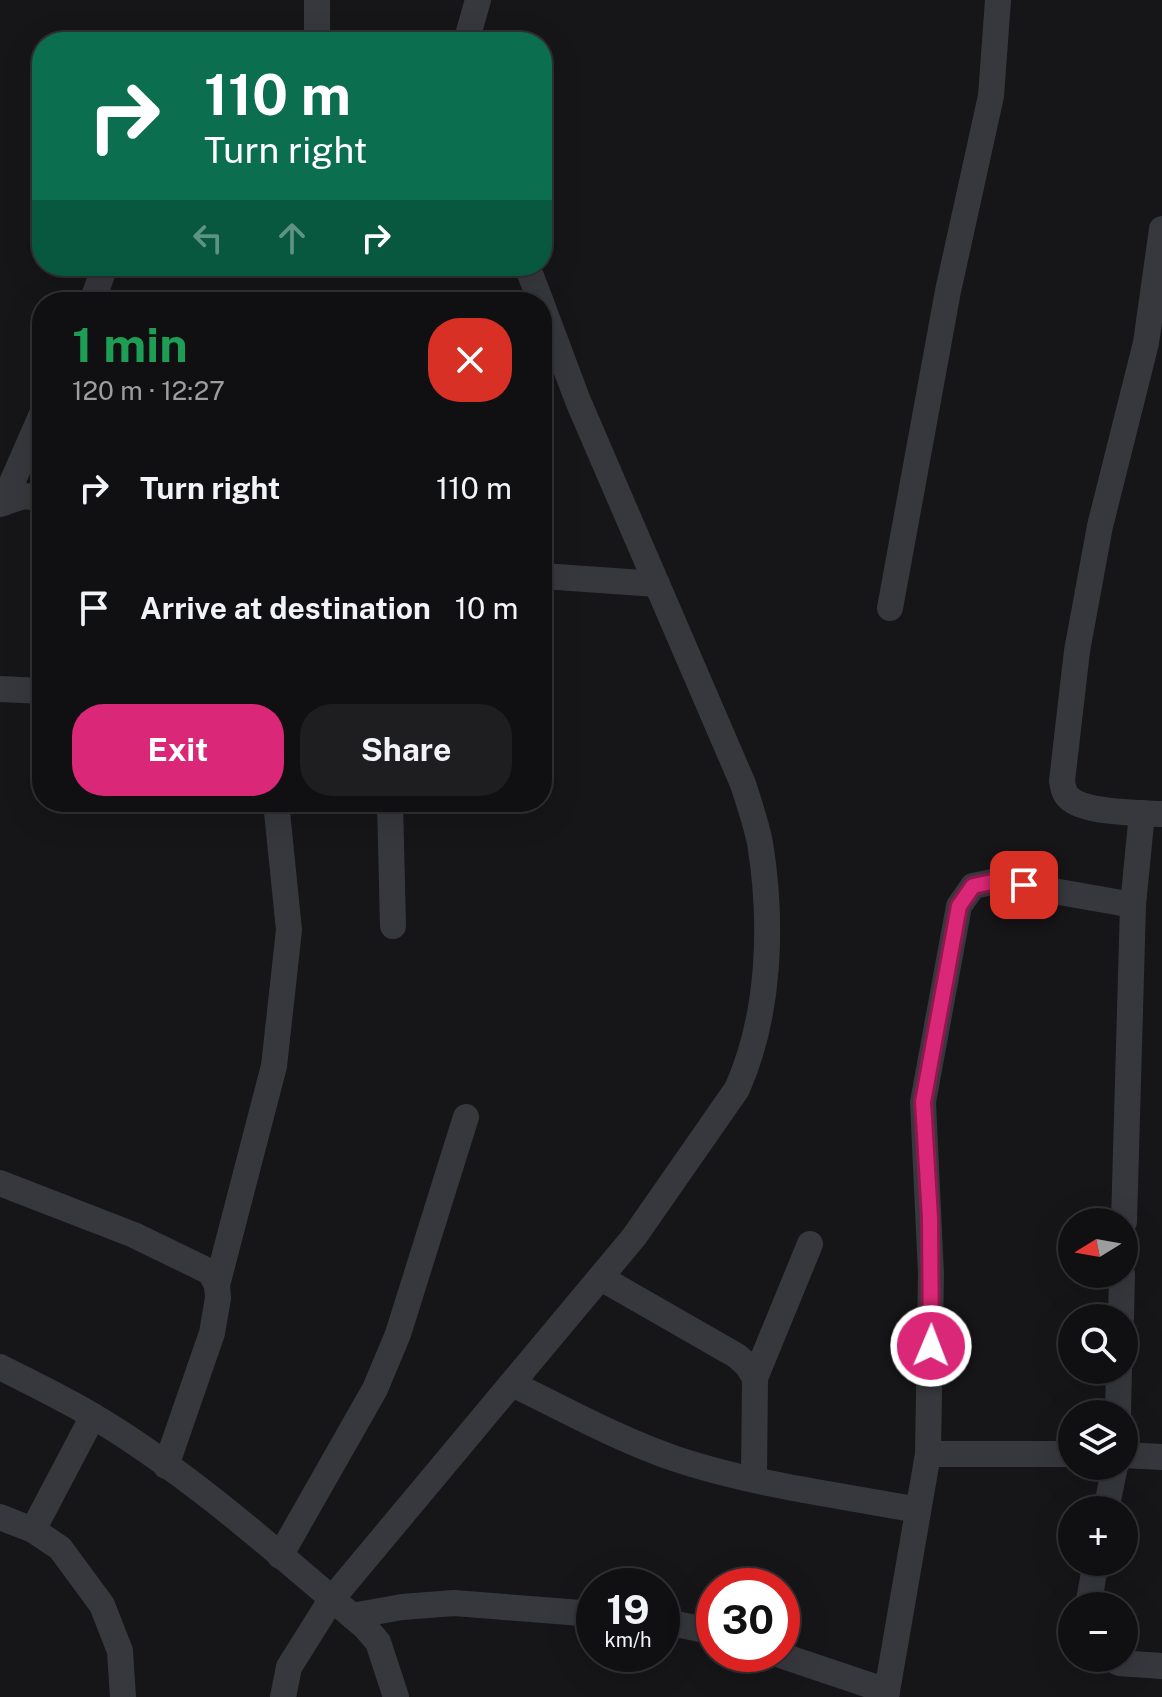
<!DOCTYPE html>
<html lang="en">
<head>
<meta charset="utf-8">
<style>
  :root { --surface:#101012; --page:#1e1e20; --text:#f1f3f6; --muted:#9c9d9f; --line:#303032; --accent:#db2777 }
  body { margin:0; font-family:"Public Sans",sans-serif; background:var(--page); color:var(--text); height:100vh; display:flex; flex-direction:column; font-size:30px; white-space:nowrap }
  * { box-sizing:border-box; margin:0 }
  p { font-size:26px; color:var(--muted) }
  .icon { flex:none; width:44px; height:44px; fill:none; stroke:currentColor; stroke-width:2; stroke-linecap:round; stroke-linejoin:round }
  .map { position:relative; flex:1; overflow:hidden }
  .side { position:absolute; left:32px; top:292px; width:520px; height:520px; display:flex; flex-direction:column; background:var(--surface); border-radius:32px; box-shadow:0 8px 32px #0002,0 0 0 2px var(--line) }
  .side>* { flex:none }
  .guide { position:absolute; left:32px; top:32px; width:520px; height:244px; border-radius:32px; box-shadow:0 8px 32px #0002,0 0 0 2px var(--line); background:#0b6e4f; color:#fff; overflow:hidden }
  .needle { width:52px; rotate:259deg }
  .controls { position:absolute; left:1058px; top:1208px; display:grid; gap:16px }
  .controls a { display:grid; place-items:center; width:80px; height:80px; border-radius:50%; background:var(--surface); box-shadow:0 8px 32px #0002,0 0 0 2px var(--line); font-size:40px }
  .speed { position:absolute; left:576px; top:1568px; display:flex; gap:16px; font-size:40px; font-weight:700; text-align:center }
  .speed>* { display:grid; place-content:center; width:104px; height:104px; border-radius:50%; background:var(--surface); box-shadow:0 8px 32px #0002,0 0 0 2px var(--line); line-height:1 }
  .speed small { font-size:20px; font-weight:400 }
  .speed .limit { border:12px solid #d22; background:#fff; color:#111 }
  .pin { position:absolute; display:grid; place-items:center; width:68px; height:68px; color:#fff; margin:-34px; border-radius:16px; box-shadow:0 4px 12px #0006 }
  .me { position:absolute; width:88px; margin:-44px; rotate:1deg; stroke-linejoin:round; filter:drop-shadow(0 0 6px #0008) }
  .turn { display:flex; align-items:center; gap:28px; height:168px; padding:0 40px; font-size:36px }
  .turn .icon { width:104px; height:104px; stroke-width:2.5 }
  .turn b { display:block; font-size:56px; line-height:68px }
  .lanes { display:flex; align-items:center; height:76px; padding:0 40px; background:#0003; justify-content:center; gap:40px; direction:ltr }
  .lanes .off { opacity:.35 }
  .round { display:grid; place-items:center; flex:none; width:84px; height:84px; border-radius:32px; background:var(--page) }
  .overview { display:flex; align-items:center; justify-content:space-between; height:136px; padding:0 40px }
  h1 { font-size:48px; font-weight:700; line-height:60px; color:#1e9e55 }
  .action { display:flex; gap:16px; margin-top:auto; padding:16px 40px }
  .action a { flex:1; height:92px; border-radius:32px; background:var(--accent); color:#fff; font-size:32px; font-weight:700; line-height:92px; text-align:center }
  .action a+a { background:var(--page); color:var(--text) }
  ul { padding:0; list-style:none }
  li { display:flex; align-items:center; gap:24px; height:120px; padding:0 40px }
  li div { flex:1 }
  li b { display:block; font-size:30px }
  li em { font-style:normal }
  .map>svg:first-child { display:block }
</style>
</head>
<body>
<div class="map">
<svg width="1162" height="1697" viewBox="0 0 1162 1697">
  <rect width="100%" height="100%" fill="#161618"/>
  <g fill="none" stroke-linecap="round" stroke-linejoin="round">
    <!-- minor -->
    <g stroke="#37383d" stroke-width="26">
      <path d="M 317,0 L 317,42"/>
      <path d="M 466,42 L 478,0"/>
      <path d="M 1162,229 L 1146,343 L 1100,526 L 1077,651 L 1062,781 C 1063,787 1064,794 1069,798 C 1084,813 1140,813 1162,814"/>
      <path d="M 527,266 L 541,302"/>
      <path d="M 92,302 L 105,266"/>
      <path d="M 3,503 L 42,414"/>
      <path d="M 0,504 L 24,496 L 42,498"/>
      <path d="M 542,576 L 657,584"/>
      <path d="M 890,608 L 948,291 L 991,96 L 998,0"/>
      <path d="M 0,689 L 42,691"/>
      <path d="M 390,802 L 393,926"/>
      <path d="M 0,1183 L 134,1235 L 210,1272 L 217,1285 L 218,1298 L 212,1333 L 166,1466"/>
      <path d="M 1124,1222 L 1133,905 L 1142,813"/>
      <path d="M 601,1278 L 737,1356 L 747,1365 L 755,1378 L 754,1478"/>
      <path d="M 217,1285 L 274,1066 L 289,930 L 276,802"/>
      <path d="M 1121,1318 L 1122,1274"/>
      <path d="M 0,1367 C 31,1383 63,1398 93,1416 C 189,1473 279,1554 365,1627 L 378,1642 L 396,1697"/>
      <path d="M 755,1378 L 810,1244"/>
      <path d="M 512,1384 C 567,1410 621,1441 679,1460 C 755,1485 839,1495 918,1510"/>
      <path d="M 1118,1414 L 1119,1370"/>
      <path d="M 928,1454 L 1072,1454"/>
      <path d="M 1124,1455 L 1162,1457"/>
      <path d="M 1106,1510 L 1115,1466"/>
      <path d="M 0,1517 L 33,1530 L 60,1548 L 102,1605 L 120,1651 L 123,1697"/>
      <path d="M 33,1530 L 93,1416"/>
      <path d="M 280,1556 L 375,1389 L 398,1334 L 466,1117"/>
      <path d="M 1088,1606 L 1096,1562"/>
      <path d="M 352,1616 L 402,1607 L 454,1603 L 594,1614"/>
      <path d="M 662,1621 L 714,1632"/>
      <path d="M 777,1654 L 887,1691"/>
      <path d="M 1110,1658 L 1119,1663 L 1162,1666"/>
      <path d="M 283,1697 L 289,1667 L 331,1600 L 634,1237 L 737,1089 C 770,1015 773,923 760,843 C 756,823 749,803 743,784 L 578,401 L 542,305"/>
      <path d="M 886,1697 L 928,1454 L 931,1274 L 923,1102 L 959,906 L 973,886 L 997,881 L 1133,905"/>
    </g>
  </g>
  <g fill="none" stroke-linecap="round" stroke-linejoin="round">
    <defs>
      <path id="route" d="M 931,1346 L 930,1218 L 923,1102 L 959,906 L 973,886 L 997,881 L 1024,885"/>
    </defs>
    <!-- route casing -->
    <use href="#route" stroke="#8e194d" stroke-width="20"/>
    <!-- route -->
    <use href="#route" stroke="#db2777" stroke-width="14"/>
  </g>
</svg>
<div class="controls">
<a><svg class="needle" viewBox="-14 -14 28 28"><path d="M0-13l5 13h-10z" fill="#e53935"/><path d="M0 13l5-13h-10z" fill="#9c9d9f"/></svg></a>
<a><svg class="icon" aria-label="search" viewBox="0 0 24 24"><circle cx="10" cy="10" r="6"/><path d="M15 15l6 6"/></svg></a>
<a><svg class="icon" aria-label="layers" viewBox="0 0 24 24"><path d="M12 4l9 5-9 5-9-5zM3 14l9 5 9-5"/></svg></a>
<a>+</a>
<a>−</a>
</div>
<div class="speed"><div>19<small>km/h</small></div><div class="limit">30</div></div>
<div class="pin" style="left:1024px;top:885px;background:#d93025"><svg class="icon" aria-label="arrive" viewBox="0 0 24 24"><path d="M6 21V4h12l-3 4 3 4H6"/></svg></div>
<svg class="me" style="left:931px;top:1346px" viewBox="-20 -20 40 40"><circle r="17" fill="#db2777" stroke="#fff" stroke-width="3"/><path d="M0-11L8 9 0 5-8 9z" fill="#fff"/></svg>
<div class="guide">
<div class="turn"><svg class="icon" aria-label="right" viewBox="0 0 24 24"><path d="M7 20v-9h11M14 6l5 5-5 5"/></svg><div><b>110 m</b>Turn right</div></div>
<div class="lanes"><svg class="icon off" aria-label="left" viewBox="0 0 24 24"><path d="M17 20v-9H6M10 6l-5 5 5 5"/></svg><svg class="icon off" aria-label="ahead" viewBox="0 0 24 24"><path d="M12 20V5M6 11l6-6 6 6"/></svg><svg class="icon" aria-label="right" viewBox="0 0 24 24"><path d="M7 20v-9h11M14 6l5 5-5 5"/></svg></div>
</div>
<section class="side">
<div class="overview"><div><h1>1 min</h1><p>120 m · 12:27</p></div><a class="round" style="background:#d93025;color:#fff"><svg class="icon" aria-label="close" viewBox="0 0 24 24"><path d="M6 6l12 12M18 6L6 18"/></svg></a></div>
<ul>
<li><svg class="icon" aria-label="right" viewBox="0 0 24 24"><path d="M7 20v-9h11M14 6l5 5-5 5"/></svg><div><b>Turn right</b></div><em>110 m</em></li>
<li><svg class="icon" aria-label="arrive" viewBox="0 0 24 24"><path d="M6 21V4h12l-3 4 3 4H6"/></svg><div><b>Arrive at destination</b></div><em>10 m</em></li>
</ul>
<div class="action"><a>Exit</a><a>Share</a></div>
</section>
</div>
</body>
</html>
